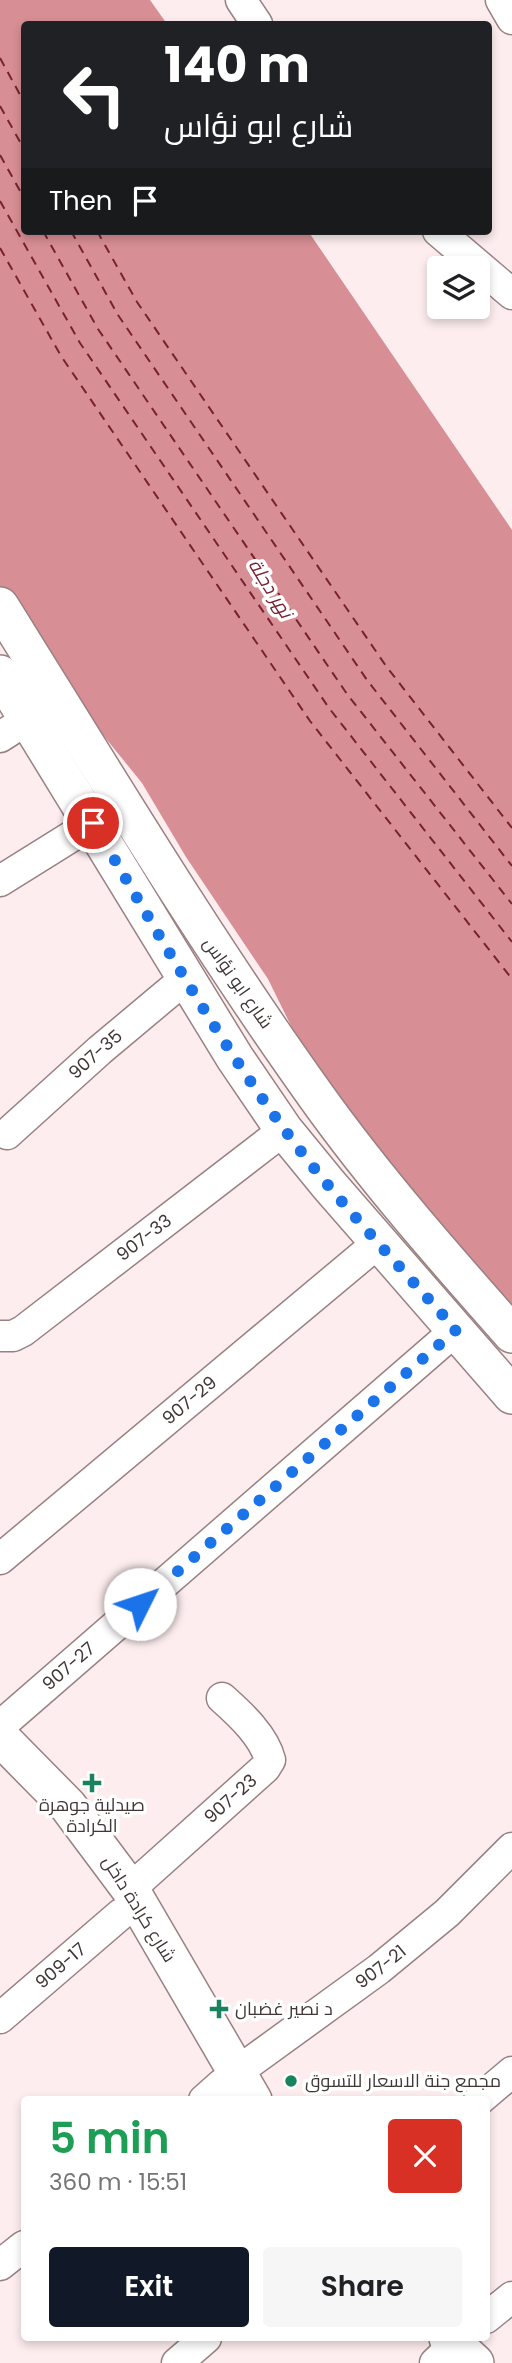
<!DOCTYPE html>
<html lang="en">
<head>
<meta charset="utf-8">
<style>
  :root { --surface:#fff; --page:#f6f6f6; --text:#202124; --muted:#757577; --accent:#111827 }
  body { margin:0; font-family:Poppins,Cairo,sans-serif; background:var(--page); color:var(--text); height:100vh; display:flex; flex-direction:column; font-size:26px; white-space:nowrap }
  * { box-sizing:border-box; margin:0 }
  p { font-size:23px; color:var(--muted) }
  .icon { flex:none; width:38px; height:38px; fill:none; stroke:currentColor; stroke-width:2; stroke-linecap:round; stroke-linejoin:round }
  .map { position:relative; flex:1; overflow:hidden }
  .drawer { position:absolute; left:21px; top:2096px; width:469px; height:245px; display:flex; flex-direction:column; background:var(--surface); border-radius:7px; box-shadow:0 4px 10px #0003 }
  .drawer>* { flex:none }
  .banner { position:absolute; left:21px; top:21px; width:471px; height:214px; border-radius:7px; box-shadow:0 4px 10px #0003; background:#202124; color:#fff; overflow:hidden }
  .tools { position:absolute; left:427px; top:256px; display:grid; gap:14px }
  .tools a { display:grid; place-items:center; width:63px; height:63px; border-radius:7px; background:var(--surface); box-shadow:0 4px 10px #0003; font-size:35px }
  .pin { position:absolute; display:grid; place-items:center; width:60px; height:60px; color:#fff; margin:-30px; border:4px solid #fff; border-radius:50%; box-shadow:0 2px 7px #0007 }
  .me { position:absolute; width:77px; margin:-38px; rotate:49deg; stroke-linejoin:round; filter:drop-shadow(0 0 5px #0008) }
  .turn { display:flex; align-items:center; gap:24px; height:147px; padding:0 28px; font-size:32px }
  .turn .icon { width:91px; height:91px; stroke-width:2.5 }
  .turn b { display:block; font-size:49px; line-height:60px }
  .then { display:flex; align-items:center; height:66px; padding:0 28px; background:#0003; gap:14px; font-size:26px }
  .round { display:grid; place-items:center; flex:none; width:74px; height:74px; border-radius:7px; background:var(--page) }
  .overview { display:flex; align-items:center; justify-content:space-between; height:119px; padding:0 28px }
  h1 { font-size:42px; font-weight:600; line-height:52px; color:#1e9e55 }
  .button { display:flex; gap:14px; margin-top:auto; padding:14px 28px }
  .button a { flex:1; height:80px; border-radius:7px; background:var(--accent); color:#fff; font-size:28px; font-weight:600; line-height:80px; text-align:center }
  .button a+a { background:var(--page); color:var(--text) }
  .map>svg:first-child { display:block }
</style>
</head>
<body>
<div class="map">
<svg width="512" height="2363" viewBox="0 0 512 2363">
  <rect width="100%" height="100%" fill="#fdedee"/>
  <!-- water -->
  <path fill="#d78e94" d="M 0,0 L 150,0 L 167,24 L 24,24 L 24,231 L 308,231 L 512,530 L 512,1317 L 417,1214 L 296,1036 L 268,979 L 186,857 L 142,783 L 43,661 L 0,589 Z"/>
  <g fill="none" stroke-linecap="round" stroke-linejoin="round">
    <!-- ferry -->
    <g stroke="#782231" stroke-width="2" stroke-dasharray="9 7" stroke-linecap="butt">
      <path d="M 0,58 L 24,102"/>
      <path d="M 0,106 L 24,149"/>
      <path d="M 0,155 L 24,198"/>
      <path d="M 0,201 L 80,343 L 329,708 L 512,942"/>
      <path d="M 43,231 L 98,329 L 347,694 L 512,904"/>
      <path d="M 71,231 L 118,315 L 367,680 L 512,866"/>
      <path d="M 97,231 L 137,302 L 386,666 L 512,828"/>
      <path d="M 0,248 L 61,356 L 310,721 L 512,979"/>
    </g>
    <defs>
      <g id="minor">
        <path d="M 241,0 L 257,24"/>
        <path d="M 501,0 L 512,19"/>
        <path d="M 438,231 L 512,294"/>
        <path d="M 0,737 L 28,719"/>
        <path d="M 0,881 L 93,823"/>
        <path id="s1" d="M 7,1134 L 100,1050 L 186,978"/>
        <path id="s2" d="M 0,1336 L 13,1336 L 23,1331 L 284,1130"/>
        <path id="s3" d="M 0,1559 L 379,1242"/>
        <path id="s4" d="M 0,1726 L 456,1330"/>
        <path id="s5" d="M 130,1889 L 265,1768 L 270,1760 C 264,1736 240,1714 222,1698"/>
        <path id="s6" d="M 0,2018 L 121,1914"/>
        <path id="s7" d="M 237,2072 L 379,1969 L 447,1913 L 512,1848"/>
        <path d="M 204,2100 L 222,2084"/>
        <path d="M 479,2100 L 512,2072"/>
        <path d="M 0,2265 L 24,2246"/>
        <path d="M 486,2318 L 512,2297"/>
        <path d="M 177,2363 L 206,2338"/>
        <path d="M 435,2363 L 455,2344"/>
      </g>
      <g id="major">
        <path d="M 0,606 C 103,771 203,938 316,1096 C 376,1180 444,1257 512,1334"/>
        <path d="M 0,674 L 235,1058 L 284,1130 L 329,1185 L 512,1395"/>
        <path d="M 0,1737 L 68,1806 L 130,1889 L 253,2100"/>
        <path d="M 448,2338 L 475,2363"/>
      </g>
    </defs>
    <!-- minor casing -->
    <use href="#minor" stroke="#998182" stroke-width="33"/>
    <!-- major casing -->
    <use href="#major" stroke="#998182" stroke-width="40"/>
    <!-- minor -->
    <use href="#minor" stroke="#fff" stroke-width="30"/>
    <!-- major -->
    <use href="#major" stroke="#fff" stroke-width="37"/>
  </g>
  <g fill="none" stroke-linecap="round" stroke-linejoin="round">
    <!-- route -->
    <path stroke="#1a73e8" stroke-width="12" stroke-dasharray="0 21.6" d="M 93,823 C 154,926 213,1032 284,1129 C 336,1200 398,1264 456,1330 L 140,1604"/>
  </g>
  <!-- markers -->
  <g fill="#19835f" stroke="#fff" stroke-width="2.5">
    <path d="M88.5 1772.5h7v7h7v7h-7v7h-7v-7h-7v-7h7z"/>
    <path d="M215.5 1998.5h7v7h7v7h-7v7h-7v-7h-7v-7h7z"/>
    <circle cx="291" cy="2081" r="7"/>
  </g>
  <g text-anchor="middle" stroke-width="7" stroke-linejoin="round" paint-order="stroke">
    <!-- street labels -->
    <g font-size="18" fill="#413737" stroke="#fff">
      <text transform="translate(238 983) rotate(55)" y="6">شارع ابو نؤاس</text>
      <text dy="6" stroke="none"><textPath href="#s1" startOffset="119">907-35</textPath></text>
      <text dy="6" stroke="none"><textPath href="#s2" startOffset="177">907-33</textPath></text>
      <text dy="6" stroke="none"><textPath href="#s3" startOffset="247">907-29</textPath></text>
      <text dy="6" stroke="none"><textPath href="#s4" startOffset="91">907-27</textPath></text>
      <text dy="6" stroke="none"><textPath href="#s5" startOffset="135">907-23</textPath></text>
      <text transform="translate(139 1909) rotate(58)" y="6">شارع كرادة داخل</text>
      <text dy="6" stroke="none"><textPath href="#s6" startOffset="80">909-17</textPath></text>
      <text dy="6" stroke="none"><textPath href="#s7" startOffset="178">907-21</textPath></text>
    </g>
    <!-- poi labels -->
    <g font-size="18" fill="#413737" stroke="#fff" text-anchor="start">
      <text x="92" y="1811" text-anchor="middle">صيدلية جوهرة<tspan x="92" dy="21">الكرادة</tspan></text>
      <text x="235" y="2015">د نصير غضبان</text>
      <text x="305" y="2087">مجمع جنة الاسعار للتسوق</text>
    </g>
    <!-- water labels -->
    <g font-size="19" font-style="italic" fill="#782231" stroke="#fff">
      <text transform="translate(271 588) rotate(58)" y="7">نهر دجلة</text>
    </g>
  </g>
</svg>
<div class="tools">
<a><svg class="icon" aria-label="layers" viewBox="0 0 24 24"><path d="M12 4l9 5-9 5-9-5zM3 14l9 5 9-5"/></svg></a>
</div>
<div class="pin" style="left:93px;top:823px;background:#d93025"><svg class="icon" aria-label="arrive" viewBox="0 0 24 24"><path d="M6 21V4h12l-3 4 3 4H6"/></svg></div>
<svg class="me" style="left:140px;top:1604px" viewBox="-20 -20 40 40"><circle r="19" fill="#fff"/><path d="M0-13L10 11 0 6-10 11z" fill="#1a73e8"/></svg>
<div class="banner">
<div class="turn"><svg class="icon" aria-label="left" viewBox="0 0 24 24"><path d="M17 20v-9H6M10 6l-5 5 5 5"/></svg><div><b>140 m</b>شارع ابو نؤاس</div></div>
<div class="then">Then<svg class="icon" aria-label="arrive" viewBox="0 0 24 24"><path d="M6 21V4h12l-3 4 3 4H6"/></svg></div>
</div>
<section class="drawer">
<div class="overview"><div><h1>5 min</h1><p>360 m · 15:51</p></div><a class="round" style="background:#d93025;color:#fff"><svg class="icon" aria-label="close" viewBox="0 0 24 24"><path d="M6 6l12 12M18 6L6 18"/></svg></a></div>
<div class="button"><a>Exit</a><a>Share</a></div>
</section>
</div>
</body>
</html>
